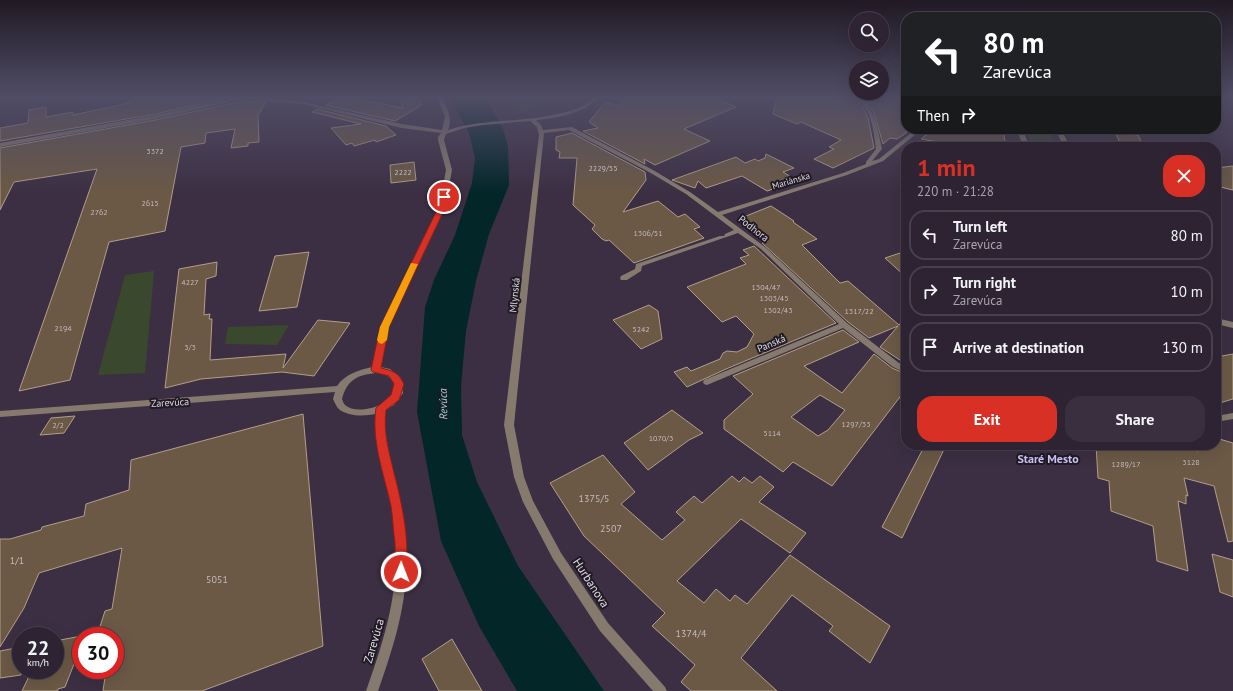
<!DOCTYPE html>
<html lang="en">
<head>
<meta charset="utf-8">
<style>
  :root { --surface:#2d2332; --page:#392f3e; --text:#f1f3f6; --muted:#a7a4ac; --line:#48404d; --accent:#d93025 }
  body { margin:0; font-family:"PT Sans",sans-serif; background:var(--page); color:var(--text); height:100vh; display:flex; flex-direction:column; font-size:15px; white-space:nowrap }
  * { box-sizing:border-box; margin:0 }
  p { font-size:13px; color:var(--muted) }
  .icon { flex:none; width:22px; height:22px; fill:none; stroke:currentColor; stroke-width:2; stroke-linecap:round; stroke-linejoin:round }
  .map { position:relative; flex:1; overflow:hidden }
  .details { position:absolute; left:901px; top:142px; width:320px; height:308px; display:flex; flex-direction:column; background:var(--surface); border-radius:16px; box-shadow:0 4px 16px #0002,0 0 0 1px var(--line) }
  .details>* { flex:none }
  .guide { position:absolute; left:901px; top:12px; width:320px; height:122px; border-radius:16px; box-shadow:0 4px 16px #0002,0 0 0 1px var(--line); background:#202124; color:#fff; overflow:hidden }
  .buttons { position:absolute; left:849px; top:12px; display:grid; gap:8px }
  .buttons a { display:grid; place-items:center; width:40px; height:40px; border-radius:50%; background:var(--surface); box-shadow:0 4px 16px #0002,0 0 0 1px var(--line); font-size:20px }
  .speed { position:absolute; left:12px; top:627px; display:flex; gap:8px; font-size:20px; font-weight:700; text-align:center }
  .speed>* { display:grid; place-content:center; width:52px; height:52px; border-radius:50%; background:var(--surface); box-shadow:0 4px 16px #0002,0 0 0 1px var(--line); line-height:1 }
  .speed small { font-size:10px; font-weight:400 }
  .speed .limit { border:6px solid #d22; background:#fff; color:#111 }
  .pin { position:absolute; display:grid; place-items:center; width:34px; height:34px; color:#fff; margin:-17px; border:2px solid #fff; border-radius:50%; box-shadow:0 1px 4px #0007 }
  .me { position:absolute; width:44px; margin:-22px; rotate:1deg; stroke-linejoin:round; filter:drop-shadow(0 0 3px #0008) }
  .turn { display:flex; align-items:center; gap:14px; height:84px; padding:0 16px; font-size:18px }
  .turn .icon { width:52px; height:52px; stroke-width:2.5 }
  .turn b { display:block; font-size:28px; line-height:34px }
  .then { display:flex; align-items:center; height:38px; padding:0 16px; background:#0003; gap:8px; font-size:15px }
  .round { display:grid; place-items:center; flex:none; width:42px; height:42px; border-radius:16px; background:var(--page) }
  .overview { display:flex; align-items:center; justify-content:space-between; height:68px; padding:0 16px }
  h1 { font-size:24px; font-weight:600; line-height:30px; color:var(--accent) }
  .primary-button { display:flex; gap:8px; margin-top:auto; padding:8px 16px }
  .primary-button a { flex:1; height:46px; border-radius:16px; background:var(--accent); color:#fff; font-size:16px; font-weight:600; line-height:46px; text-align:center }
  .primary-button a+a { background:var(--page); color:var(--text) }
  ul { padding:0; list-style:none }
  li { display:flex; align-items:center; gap:12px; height:50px; margin:0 8px 6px; padding:0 8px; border:2px solid var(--line); border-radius:16px }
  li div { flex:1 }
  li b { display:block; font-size:15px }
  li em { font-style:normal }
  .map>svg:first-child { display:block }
</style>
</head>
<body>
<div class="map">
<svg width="1233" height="691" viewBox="0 0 1233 691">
  <rect width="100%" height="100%" fill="#3c2f43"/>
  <!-- green -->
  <g fill="#3a482d">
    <path d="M 542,96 L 562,96 L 558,102 L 548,101 L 521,114 L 508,107 Z"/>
    <path d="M 939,129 L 956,130 L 947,147 L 917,147 Z"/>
    <path d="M 1026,129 L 1048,129 L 1056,147 L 1032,147 Z"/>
    <path d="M 154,271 L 145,373 L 98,375 L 125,275 Z"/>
    <path d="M 289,325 L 277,345 L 225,344 L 228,327 Z"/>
  </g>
  <!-- water -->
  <path fill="#032629" d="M 449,96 L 484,96 L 503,128 L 508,147 L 509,185 L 489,234 L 476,281 L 466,331 L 461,386 L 462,435 L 477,482 L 518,566 L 604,691 L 517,691 L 479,626 L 441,541 L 417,412 L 425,307 L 434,280 L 455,235 L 472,183 L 475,158 L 469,133 Z"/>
  <!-- building -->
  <g fill="#6b5946" stroke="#b39e89" fill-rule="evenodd">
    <path d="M 151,96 L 232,97 L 155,114 L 0,141 L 0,128 L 28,123 L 29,110 L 46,107 L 46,117 L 73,112 L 73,115 L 129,103 L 129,100 Z"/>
    <path d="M 343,96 L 403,108 L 398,96 L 418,96 L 422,105 L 395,121 L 325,105 Z"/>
    <path d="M 626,96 L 711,96 L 736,107 L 684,129 L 710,141 L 655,165 L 644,159 L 645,164 L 583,131 L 598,128 L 589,122 L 605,102 L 618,106 Z"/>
    <path d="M 777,96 L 853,96 L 863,107 L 868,118 L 874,148 L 833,168 L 814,159 L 834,149 L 829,147 L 841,140 L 801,122 L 797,124 L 773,114 Z"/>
    <path d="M 861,96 L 906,96 L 906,133 L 897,139 L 890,138 L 883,144 L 874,113 Z"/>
    <path d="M 243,101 L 266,102 L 258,115 L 259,142 L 248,143 L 248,146 L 231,148 L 235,129 L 206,133 L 205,143 L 181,147 L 165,231 L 109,242 L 70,380 L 19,391 L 97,169 L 14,182 L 0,210 L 0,148 L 155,120 Z"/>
    <path d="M 317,109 L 386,126 L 396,135 L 376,142 L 375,140 L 354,146 L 352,143 L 346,145 L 331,128 L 361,124 L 312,112 Z"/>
    <path d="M 934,129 L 1003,129 L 1006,147 L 956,147 L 956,145 L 921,139 Z"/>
    <path d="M 1115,132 L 1138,135 L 1144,147 L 1122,147 Z"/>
    <path d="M 572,133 L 645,172 L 646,180 L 623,212 L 658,201 L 678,217 L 685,214 L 700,227 L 694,229 L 704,238 L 634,263 L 609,240 L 606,241 L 602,239 L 592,229 L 595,225 L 573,205 L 577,158 L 559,158 L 560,152 L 556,150 L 556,137 Z"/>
    <path d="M 766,154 L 794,168 L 783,172 L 798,181 L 767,191 L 742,176 L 706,188 L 698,181 L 695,188 L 672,180 L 736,157 L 745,163 L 755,159 L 758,161 L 765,158 Z"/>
    <path d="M 414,162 L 416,180 L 391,183 L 390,165 Z"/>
    <path d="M 1233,166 L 1233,190 L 1216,186 L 1216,168 Z"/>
    <path d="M 771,206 L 794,221 L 793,222 L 817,239 L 802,245 L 840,283 L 848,281 L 899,325 L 906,316 L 906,364 L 880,347 L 898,326 L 869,338 L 848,322 L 762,243 L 768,241 L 741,218 Z"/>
    <path d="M 754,246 L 836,323 L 726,369 L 687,387 L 674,372 L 687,367 L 691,371 L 720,359 L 723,353 L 727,351 L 737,352 L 747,347 L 754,334 L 736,316 L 722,322 L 687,287 L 746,264 L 740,258 L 749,255 L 743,250 Z"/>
    <path d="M 906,251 L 906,277 L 885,258 Z"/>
    <path d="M 309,252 L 297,307 L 259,311 L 275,256 Z"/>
    <path d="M 217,262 L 216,276 L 206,279 L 204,315 L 210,314 L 209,319 L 212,319 L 210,360 L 286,354 L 283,368 L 318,320 L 350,323 L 314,376 L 282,372 L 201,379 L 165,388 L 179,269 Z"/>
    <path d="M 649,305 L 658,311 L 662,339 L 641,349 L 613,320 Z"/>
    <path d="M 843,330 L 859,342 L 804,366 L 842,393 L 874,354 L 892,368 L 906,374 L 906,389 L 832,486 L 793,462 L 783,472 L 724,429 L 724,420 L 753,394 L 733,376 ZM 820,395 L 845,410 L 828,430 L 818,436 L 791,417 Z"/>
    <path d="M 1233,354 L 1233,399 L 1216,404 L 1216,357 Z"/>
    <path d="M 672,410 L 703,433 L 689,440 L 648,470 L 624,443 Z"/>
    <path d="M 303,414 L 323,646 L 202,691 L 103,691 L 106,670 L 115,670 L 115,633 L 109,636 L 110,633 L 97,636 L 105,611 L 112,609 L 122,548 L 39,573 L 24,608 L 0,647 L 0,539 L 10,539 L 41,530 L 42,527 L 84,516 L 86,504 L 129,490 L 131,460 Z"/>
    <path d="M 75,416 L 64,433 L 40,435 L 51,418 Z"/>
    <path d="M 1216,438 L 1233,443 L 1233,541 L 1228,542 L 1214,486 L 1184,478 L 1188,496 L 1186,495 L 1186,504 L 1178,501 L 1188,571 L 1157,561 L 1153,526 L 1111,511 L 1109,481 L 1098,478 L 1096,445 L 1176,445 L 1198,451 L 1197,445 L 1216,445 Z"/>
    <path d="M 925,445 L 946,445 L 902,538 L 882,527 Z"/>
    <path d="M 603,455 L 635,492 L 621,504 L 662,540 L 685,520 L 676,512 L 694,496 L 702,503 L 732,476 L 739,482 L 744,477 L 752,483 L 760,476 L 774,487 L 759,502 L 806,533 L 790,553 L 741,519 L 677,581 L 704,603 L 716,589 L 730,601 L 735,595 L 747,604 L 790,555 L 890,626 L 870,663 L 829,631 L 833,626 L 792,595 L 741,658 L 777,691 L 691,691 L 681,682 L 695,665 L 652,626 L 665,613 L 584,536 L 550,483 Z"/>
    <path d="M 1212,554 L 1233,560 L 1233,597 L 1220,592 Z"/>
    <path d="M 81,636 L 81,657 L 76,659 L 65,687 L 58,689 L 57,691 L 22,691 L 32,670 L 55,670 L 55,641 Z"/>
    <path d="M 452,639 L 482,691 L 439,691 L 422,659 Z"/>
    <path d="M 21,647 L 21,675 L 0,678 L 0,651 Z"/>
  </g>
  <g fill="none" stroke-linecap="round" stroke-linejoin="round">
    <!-- street -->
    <g fill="#867a6f" fill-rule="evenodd">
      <path d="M 234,96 L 303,102 L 402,124 L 442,130 L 445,117 L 437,96 L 441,96 C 447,107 453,118 448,130 C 486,118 527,123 566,112 C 571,111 578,108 583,106 C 590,102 593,96 601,96 C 584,113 559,118 536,120 L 541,125 L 543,130 L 572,127 L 653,170 L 690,192 L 718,212 L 843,173 L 866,164 L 866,162 L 876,149 C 874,135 873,120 865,108 C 862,103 857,100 854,96 L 859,96 C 875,110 878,129 882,149 L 872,161 L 879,159 L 916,129 L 922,129 L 883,161 L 847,175 L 722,215 L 765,247 L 847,323 L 899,363 L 906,366 L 906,373 L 893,367 L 843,328 L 707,385 L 704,384 L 703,382 L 704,380 L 839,324 L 761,249 L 738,233 L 642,266 L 641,271 L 627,280 L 621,280 L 620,278 L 621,276 L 635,269 L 636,264 L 720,236 L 724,236 L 725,234 L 734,230 L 686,194 L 649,172 L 569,130 L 544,133 L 514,425 L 524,477 L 533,501 L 561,553 L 608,623 L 665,687 L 667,691 L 653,691 L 600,631 L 553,559 L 523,502 L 514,477 L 504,425 L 539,135 L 537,127 L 530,121 L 483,125 L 464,128 L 446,134 L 444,140 L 452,170 L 445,208 L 389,327 L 381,367 L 390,369 L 401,378 L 403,393 L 394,405 L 385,410 C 383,445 397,476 402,509 C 414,579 401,626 378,691 L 366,691 C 389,626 403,579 392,509 C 387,477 374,447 376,414 C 364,416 351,417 340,410 C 337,408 335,403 333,399 L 335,392 L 0,417 L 0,411 L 337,386 C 345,374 359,370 372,367 L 381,327 L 439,208 L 446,170 L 438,140 L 438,137 L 441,133 L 402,128 L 303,104 L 243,99 L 155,119 L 0,147 L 0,143 L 155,115 L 234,98 ZM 376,373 L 385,374 L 394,381 C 394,385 395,390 393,394 C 387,407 356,415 345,405 C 343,403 343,401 342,399 C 347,380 357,375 376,373 Z"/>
      <path d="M 1017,129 L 1023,129 L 1029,147 L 1023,147 Z"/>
      <path d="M 1055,129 L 1061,129 L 1070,147 L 1064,147 Z"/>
      <path d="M 1216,318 L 1233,322 L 1233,328 L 1216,324 Z"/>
      <path d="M 1233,413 L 1233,419 L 1216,422 L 1216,416 Z"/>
    </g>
  </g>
  <!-- sky -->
  <linearGradient id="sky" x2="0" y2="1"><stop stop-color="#211a25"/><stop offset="0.5" stop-color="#504d66"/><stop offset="1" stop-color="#504d66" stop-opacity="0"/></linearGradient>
  <rect width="1233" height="193" fill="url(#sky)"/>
  <!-- route -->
  <path fill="#d93025" stroke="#8d1f18" d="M 442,195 L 448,197 L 445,208 L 389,327 L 381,368 C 393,371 398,372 404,384 L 399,400 L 386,410 C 383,432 389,452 394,473 C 401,500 407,527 407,555 C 407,562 408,570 405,576 L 401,578 L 396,576 C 392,566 396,553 395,543 C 393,530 393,518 391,506 C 384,474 371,441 376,408 L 391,395 L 394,384 L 389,376 L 373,372 L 371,370 L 380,327 L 438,208 Z"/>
  <!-- slow -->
  <path fill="#f59e0b" d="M 411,263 L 418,264 L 389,327 L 387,340 L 382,344 L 379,343 L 377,340 L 380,327 Z"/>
  <g text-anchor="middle" stroke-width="4" stroke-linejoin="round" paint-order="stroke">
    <!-- number labels -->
    <g font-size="8" fill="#c4b9be">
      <text x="155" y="154">3372</text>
      <text x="603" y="171">2229/55</text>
      <text x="403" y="175">2222</text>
      <text x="150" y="206">2615</text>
      <text x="99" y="215">2762</text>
      <text x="648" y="236">1306/51</text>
      <text x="190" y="285">4227</text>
      <text x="766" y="290">1304/47</text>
      <text x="774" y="301">1303/45</text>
      <text x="778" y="313">1302/43</text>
      <text x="859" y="314">1317/22</text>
      <text x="63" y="331">2194</text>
      <text x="641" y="332">5242</text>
      <text x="190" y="350">3/3</text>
      <text x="856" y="427">1297/33</text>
      <text x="58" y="428">2/2</text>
      <text x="772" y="436">5114</text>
      <text x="661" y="441">1070/3</text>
      <text x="1191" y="465">3128</text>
      <text x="1126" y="467">1289/17</text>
    </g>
    <!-- far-street labels -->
    <g font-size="9" fill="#e1d9e6" stroke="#1f1a23">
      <text transform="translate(791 181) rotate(-17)" y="3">Mariánska</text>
    </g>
    <!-- street labels -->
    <g font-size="10" fill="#e1d9e6" stroke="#1f1a23">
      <text transform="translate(754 228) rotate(38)" y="4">Podhora</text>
      <text transform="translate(514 295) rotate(-84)" y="4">Mlynská</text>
      <text transform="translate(771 343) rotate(-23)" y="4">Panská</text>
      <text transform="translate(170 402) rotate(-3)" y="4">Zarevúca</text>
    </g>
    <!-- near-number labels -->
    <g font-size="10" fill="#c4b9be">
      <text x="594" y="502">1375/5</text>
      <text x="611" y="532">2507</text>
      <text x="17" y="564">1/1</text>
      <text x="217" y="583">5051</text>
      <text x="691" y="637">1374/4</text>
    </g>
    <!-- water labels -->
    <g font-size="11" font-style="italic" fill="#8edee6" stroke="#1f1a23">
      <text transform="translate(443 404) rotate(-91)" y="4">Revúca</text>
    </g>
    <!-- quarter labels -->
    <g font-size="12" font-weight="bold" fill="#d3c6ff" stroke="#1f1a23">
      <text x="1048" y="463">Staré Mesto</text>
    </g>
    <!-- near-street labels -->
    <g font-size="12" fill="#e1d9e6" stroke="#1f1a23">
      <text transform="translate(591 583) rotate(57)" y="4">Hurbanova</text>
      <text transform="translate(374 641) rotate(-74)" y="4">Zarevúca</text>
    </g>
  </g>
</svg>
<div class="buttons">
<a><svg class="icon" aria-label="search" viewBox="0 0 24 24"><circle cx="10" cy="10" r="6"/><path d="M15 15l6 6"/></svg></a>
<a><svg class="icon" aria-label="layers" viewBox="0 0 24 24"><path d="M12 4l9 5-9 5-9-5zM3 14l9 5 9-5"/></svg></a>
</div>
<div class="speed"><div>22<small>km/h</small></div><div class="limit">30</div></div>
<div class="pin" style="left:444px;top:197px;background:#d93025"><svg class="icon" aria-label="arrive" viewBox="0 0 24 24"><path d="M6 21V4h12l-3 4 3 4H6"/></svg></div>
<svg class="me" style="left:401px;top:572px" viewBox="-20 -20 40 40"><circle r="17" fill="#d93025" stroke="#fff" stroke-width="3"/><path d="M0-11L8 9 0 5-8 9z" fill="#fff"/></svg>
<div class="guide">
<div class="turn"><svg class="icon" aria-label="left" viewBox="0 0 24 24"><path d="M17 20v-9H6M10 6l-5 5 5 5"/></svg><div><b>80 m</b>Zarevúca</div></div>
<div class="then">Then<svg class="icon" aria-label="right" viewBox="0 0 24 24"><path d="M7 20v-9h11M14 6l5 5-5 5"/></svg></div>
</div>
<section class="details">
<div class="overview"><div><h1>1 min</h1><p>220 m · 21:28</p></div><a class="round" style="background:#d93025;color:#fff"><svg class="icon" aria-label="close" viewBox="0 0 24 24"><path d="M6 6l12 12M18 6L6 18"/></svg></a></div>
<ul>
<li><svg class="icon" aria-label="left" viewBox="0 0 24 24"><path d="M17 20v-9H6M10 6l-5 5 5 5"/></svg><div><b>Turn left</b><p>Zarevúca</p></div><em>80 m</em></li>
<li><svg class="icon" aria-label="right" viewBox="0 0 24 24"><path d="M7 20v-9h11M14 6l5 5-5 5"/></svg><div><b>Turn right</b><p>Zarevúca</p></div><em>10 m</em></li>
<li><svg class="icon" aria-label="arrive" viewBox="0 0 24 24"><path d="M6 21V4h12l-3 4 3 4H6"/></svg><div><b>Arrive at destination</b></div><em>130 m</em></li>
</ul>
<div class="primary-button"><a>Exit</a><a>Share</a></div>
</section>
</div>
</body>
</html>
